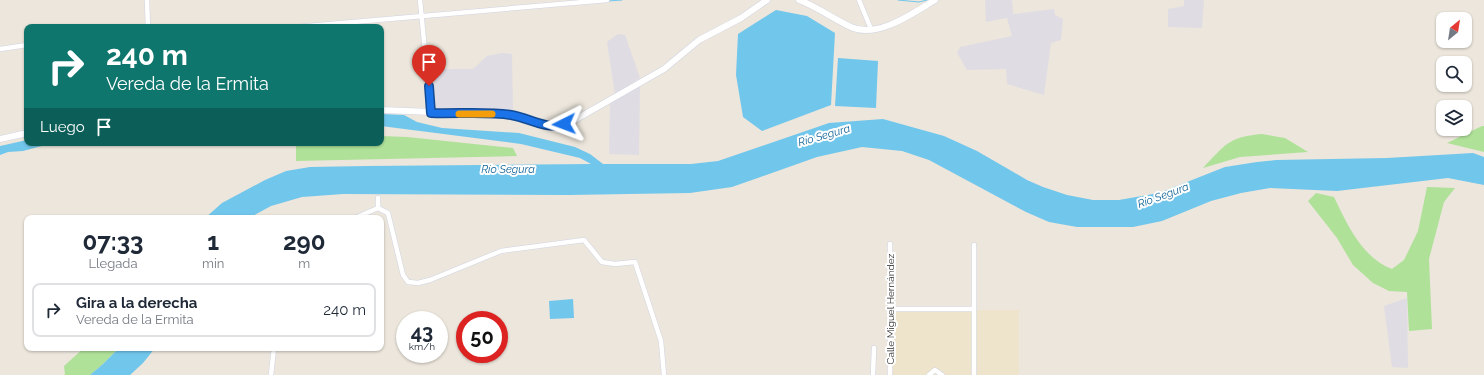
<!DOCTYPE html>
<html lang="es">
<head>
<meta charset="utf-8">
<style>
  :root { --surface:#fff; --page:#f2f2f3; --text:#1f2937; --muted:#747a83; --line:#e0e1e3 }
  body { margin:0; font-family:Raleway,sans-serif; background:var(--page); color:var(--text); height:100vh; display:flex; flex-direction:column; font-size:15px; white-space:nowrap }
  * { box-sizing:border-box; margin:0 }
  p { font-size:13px; color:var(--muted) }
  .icon { flex:none; width:22px; height:22px; fill:none; stroke:currentColor; stroke-width:2; stroke-linecap:round; stroke-linejoin:round }
  .map { position:relative; flex:1; overflow:hidden }
  .details { position:absolute; left:24px; top:215px; width:360px; height:136px; display:flex; flex-direction:column; background:var(--surface); border-radius:8px; box-shadow:0 1px 3px #0004 }
  .details>* { flex:none }
  .top-card { position:absolute; left:24px; top:24px; width:360px; height:122px; border-radius:8px; box-shadow:0 1px 3px #0004; background:#0f766e; color:#fff; overflow:hidden }
  .needle { width:26px; rotate:30deg }
  .controls { position:absolute; left:1436px; top:12px; display:grid; gap:8px }
  .controls a { display:grid; place-items:center; width:36px; height:36px; border-radius:8px; background:var(--surface); box-shadow:0 1px 3px #0004; font-size:20px }
  .speed { position:absolute; left:396px; top:311px; display:flex; gap:8px; font-size:20px; font-weight:700; text-align:center }
  .speed>* { display:grid; place-content:center; width:52px; height:52px; border-radius:50%; background:var(--surface); box-shadow:0 1px 3px #0004; line-height:1 }
  .speed small { font-size:10px; font-weight:400 }
  .speed .limit { border:6px solid #d22; background:#fff; color:#111 }
  .pin { position:absolute; display:grid; place-items:center; width:34px; height:34px; color:#fff; margin:-41px -17px; border-radius:50% 50% 50% 0; rotate:-45deg; box-shadow:0 0 4px #0007 }
  .pin .icon { rotate:45deg }
  .me { position:absolute; width:44px; margin:-22px; rotate:267deg; stroke-linejoin:round; filter:drop-shadow(0 0 3px #0008) }
  .turn { display:flex; align-items:center; gap:14px; height:84px; padding:0 16px; font-size:18px }
  .turn .icon { width:52px; height:52px; stroke-width:2.5 }
  .turn b { display:block; font-size:28px; line-height:34px }
  .then { display:flex; align-items:center; height:38px; padding:0 16px; background:#0003; gap:8px; font-size:15px }
  .eta { display:flex; justify-content:space-evenly; align-items:center; height:68px; text-align:center }
  .eta b { font-size:24px; font-weight:700; line-height:28px }
  ul { padding:0; list-style:none }
  li { display:flex; align-items:center; gap:12px; height:54px; margin:0 8px 6px; padding:0 8px; border:2px solid var(--line); border-radius:8px }
  li div { flex:1 }
  li b { display:block; font-size:15px }
  li em { font-style:normal }
  .map>svg:first-child { display:block }
</style>
</head>
<body>
<div class="map">
<svg width="1484" height="375" viewBox="0 0 1484 375">
  <rect width="100%" height="100%" fill="#ece6dc"/>
  <!-- industrial -->
  <g fill="#dfdce4">
    <path d="M 985,0 L 1012,0 L 1013,14 L 1054,9 L 1055,15 L 1063,19 L 1061,40 L 1051,43 L 1044,95 L 1007,84 L 1006,69 L 967,70 L 957,53 L 960,47 L 1012,36 L 1007,18 L 986,22 Z"/>
    <path d="M 1184,0 L 1204,0 L 1202,28 L 1168,27 L 1168,9 L 1184,6 Z"/>
    <path d="M 618,34 L 625,35 L 640,78 L 615,94 L 607,42 Z"/>
    <path d="M 502,53 L 512,54 L 513,110 L 436,108 L 433,69 L 473,69 L 487,56 Z"/>
    <path d="M 640,86 L 639,155 L 609,154 L 610,103 Z"/>
    <path d="M 1407,298 L 1408,368 L 1392,367 L 1384,306 Z"/>
  </g>
  <!-- education -->
  <path fill="#ede4cb" d="M 891,310 L 1019,310 L 1019,375 L 892,375 Z"/>
  <!-- green -->
  <g fill="#afe199">
    <path d="M 1482,126 L 1484,126 L 1484,152 L 1447,143 Z"/>
    <path d="M 1262,134 L 1285,138 L 1308,152 L 1240,157 L 1203,168 C 1225,145 1228,137 1262,134 Z"/>
    <path d="M 381,136 L 407,137 L 513,148 L 517,156 L 296,161 L 296,143 L 381,143 Z"/>
    <path d="M 1427,187 L 1455,188 L 1444,202 L 1429,259 L 1432,329 L 1409,331 L 1407,292 L 1389,291 L 1373,283 L 1353,265 L 1337,238 L 1308,201 L 1316,193 L 1334,197 C 1347,224 1362,258 1392,269 L 1404,260 L 1418,231 Z"/>
    <path d="M 84,348 L 119,348 L 103,364 L 90,375 L 65,375 L 64,366 Z"/>
  </g>
  <!-- water -->
  <g fill="#71c6ec">
    <path d="M 776,10 L 807,16 L 835,33 L 831,105 L 762,131 L 743,117 L 736,75 L 738,34 Z"/>
    <path d="M 838,58 L 878,61 L 876,108 L 835,106 Z"/>
    <path d="M 381,114 L 404,115 L 417,122 L 442,128 L 519,133 L 575,147 L 590,154 L 603,164 L 691,164 L 718,161 L 829,123 L 883,119 L 944,136 L 977,151 L 1027,180 L 1043,187 L 1067,195 L 1093,200 L 1119,200 L 1159,193 L 1225,167 L 1257,162 L 1276,160 L 1387,158 L 1473,153 L 1484,157 L 1484,185 L 1448,178 L 1337,191 L 1270,188 L 1241,193 L 1211,201 L 1162,221 L 1133,227 L 1077,227 L 1049,222 L 1026,212 L 929,160 L 902,151 L 862,147 L 817,157 L 732,187 L 690,193 L 568,195 L 343,194 L 302,197 L 271,206 L 249,218 L 205,218 L 222,203 L 265,180 L 286,171 L 310,167 L 367,166 L 591,164 L 580,158 L 521,144 L 381,126 Z"/>
    <path d="M 27,140 L 27,143 L 53,143 L 23,151 L 8,152 L 0,155 L 0,146 Z"/>
    <path d="M 573,299 L 574,318 L 550,319 L 549,301 Z"/>
    <path d="M 119,348 L 155,348 L 143,363 L 130,375 L 90,375 L 103,364 Z"/>
  </g>
  <g fill="none" stroke-linecap="round" stroke-linejoin="round">
    <!-- stream -->
    <g stroke="#71c6ec" stroke-width="1">
      <path d="M 898,0 L 919,2 L 927,0"/>
      <path d="M 608,1 L 622,0"/>
    </g>
    <defs>
      <g id="minor">
        <path d="M 147,0 L 148,27"/>
        <path d="M 420,0 L 431,113"/>
        <path d="M 859,0 L 871,29"/>
        <path d="M 296,27 L 607,0"/>
        <path d="M 0,49 L 27,45"/>
        <path d="M 378,198 L 378,208"/>
        <path d="M 355,218 L 378,208 L 388,213 L 403,275 L 408,282 L 418,283 L 430,280 L 501,251 L 584,240 L 602,262 L 615,264 L 635,262 L 661,341 L 664,375"/>
        <path d="M 890,309 L 974,309"/>
        <path d="M 271,375 L 274,348"/>
        <path d="M 873,375 L 874,348"/>
        <path d="M 890,375 L 890,244"/>
        <path d="M 929,375 L 935,370 L 942,375"/>
        <path d="M 974,375 L 974,245"/>
      </g>
      <g id="secondary">
        <path d="M 799,0 C 818,7 833,19 851,27 C 878,39 913,13 935,0"/>
        <path d="M 381,110 L 512,115 L 540,124 L 556,126 L 573,121 L 664,69 L 699,40 L 741,18 L 767,0"/>
        <path d="M 0,139 L 27,133"/>
      </g>
    </defs>
    <!-- minor casing -->
    <use href="#minor" stroke="#d1d4e2" stroke-width="5.5"/>
    <!-- secondary casing -->
    <use href="#secondary" stroke="#d1d4e2" stroke-width="7"/>
    <!-- minor -->
    <use href="#minor" stroke="#fff" stroke-width="4.5"/>
    <!-- secondary -->
    <use href="#secondary" stroke="#fff" stroke-width="6"/>
  </g>
  <g fill="none" stroke-linecap="round" stroke-linejoin="round">
    <defs>
      <path id="route" d="M 429,86 L 431,113 C 455,114 488,111 511,115 C 530,118 545,130 564,124"/>
    </defs>
    <!-- route casing -->
    <use href="#route" stroke="#114b97" stroke-width="10"/>
    <!-- route -->
    <use href="#route" stroke="#1a73e8" stroke-width="7"/>
    <!-- slow -->
    <path stroke="#f59e0b" stroke-width="7" d="M 459,114 L 492,114"/>
  </g>
  <g text-anchor="middle" stroke-width="4" stroke-linejoin="round" paint-order="stroke">
    <!-- street labels -->
    <g font-size="10" fill="#2a2a2a" stroke="#fff">
      <text transform="translate(890 309) rotate(-90)" y="4">Calle Miguel Hernández</text>
    </g>
    <!-- water labels -->
    <g font-size="11" font-style="italic" fill="#106398" stroke="#fff">
      <text transform="translate(824 135) rotate(-16)" y="4">Río Segura</text>
      <text x="508" y="173">Río Segura</text>
      <text transform="translate(1163 195) rotate(-20)" y="4">Río Segura</text>
    </g>
  </g>
</svg>
<div class="controls">
<a><svg class="needle" viewBox="-14 -14 28 28"><path d="M0-13l5 13h-10z" fill="#e53935"/><path d="M0 13l5-13h-10z" fill="#747a83"/></svg></a>
<a><svg class="icon" aria-label="search" viewBox="0 0 24 24"><circle cx="10" cy="10" r="6"/><path d="M15 15l6 6"/></svg></a>
<a><svg class="icon" aria-label="layers" viewBox="0 0 24 24"><path d="M12 4l9 5-9 5-9-5zM3 14l9 5 9-5"/></svg></a>
</div>
<div class="speed"><div>43<small>km/h</small></div><div class="limit">50</div></div>
<div class="pin" style="left:429px;top:86px;background:#d93025"><svg class="icon" aria-label="arrive" viewBox="0 0 24 24"><path d="M6 21V4h12l-3 4 3 4H6"/></svg></div>
<svg class="me" style="left:564px;top:124px" viewBox="-20 -20 40 40"><path d="M0-17L14 15 0 8-14 15z" fill="#1a73e8" stroke="#fff" stroke-width="4"/></svg>
<div class="top-card">
<div class="turn"><svg class="icon" aria-label="right" viewBox="0 0 24 24"><path d="M7 20v-9h11M14 6l5 5-5 5"/></svg><div><b>240 m</b>Vereda de la Ermita</div></div>
<div class="then">Luego<svg class="icon" aria-label="arrive" viewBox="0 0 24 24"><path d="M6 21V4h12l-3 4 3 4H6"/></svg></div>
</div>
<section class="details">
<div class="eta">
<div><b>07:33</b><p>Llegada</p></div>
<div><b>1</b><p>min</p></div>
<div><b>290</b><p>m</p></div>
</div>
<ul>
<li><svg class="icon" aria-label="right" viewBox="0 0 24 24"><path d="M7 20v-9h11M14 6l5 5-5 5"/></svg><div><b>Gira a la derecha</b><p>Vereda de la Ermita</p></div><em>240 m</em></li>
</ul>
</section>
</div>
</body>
</html>
